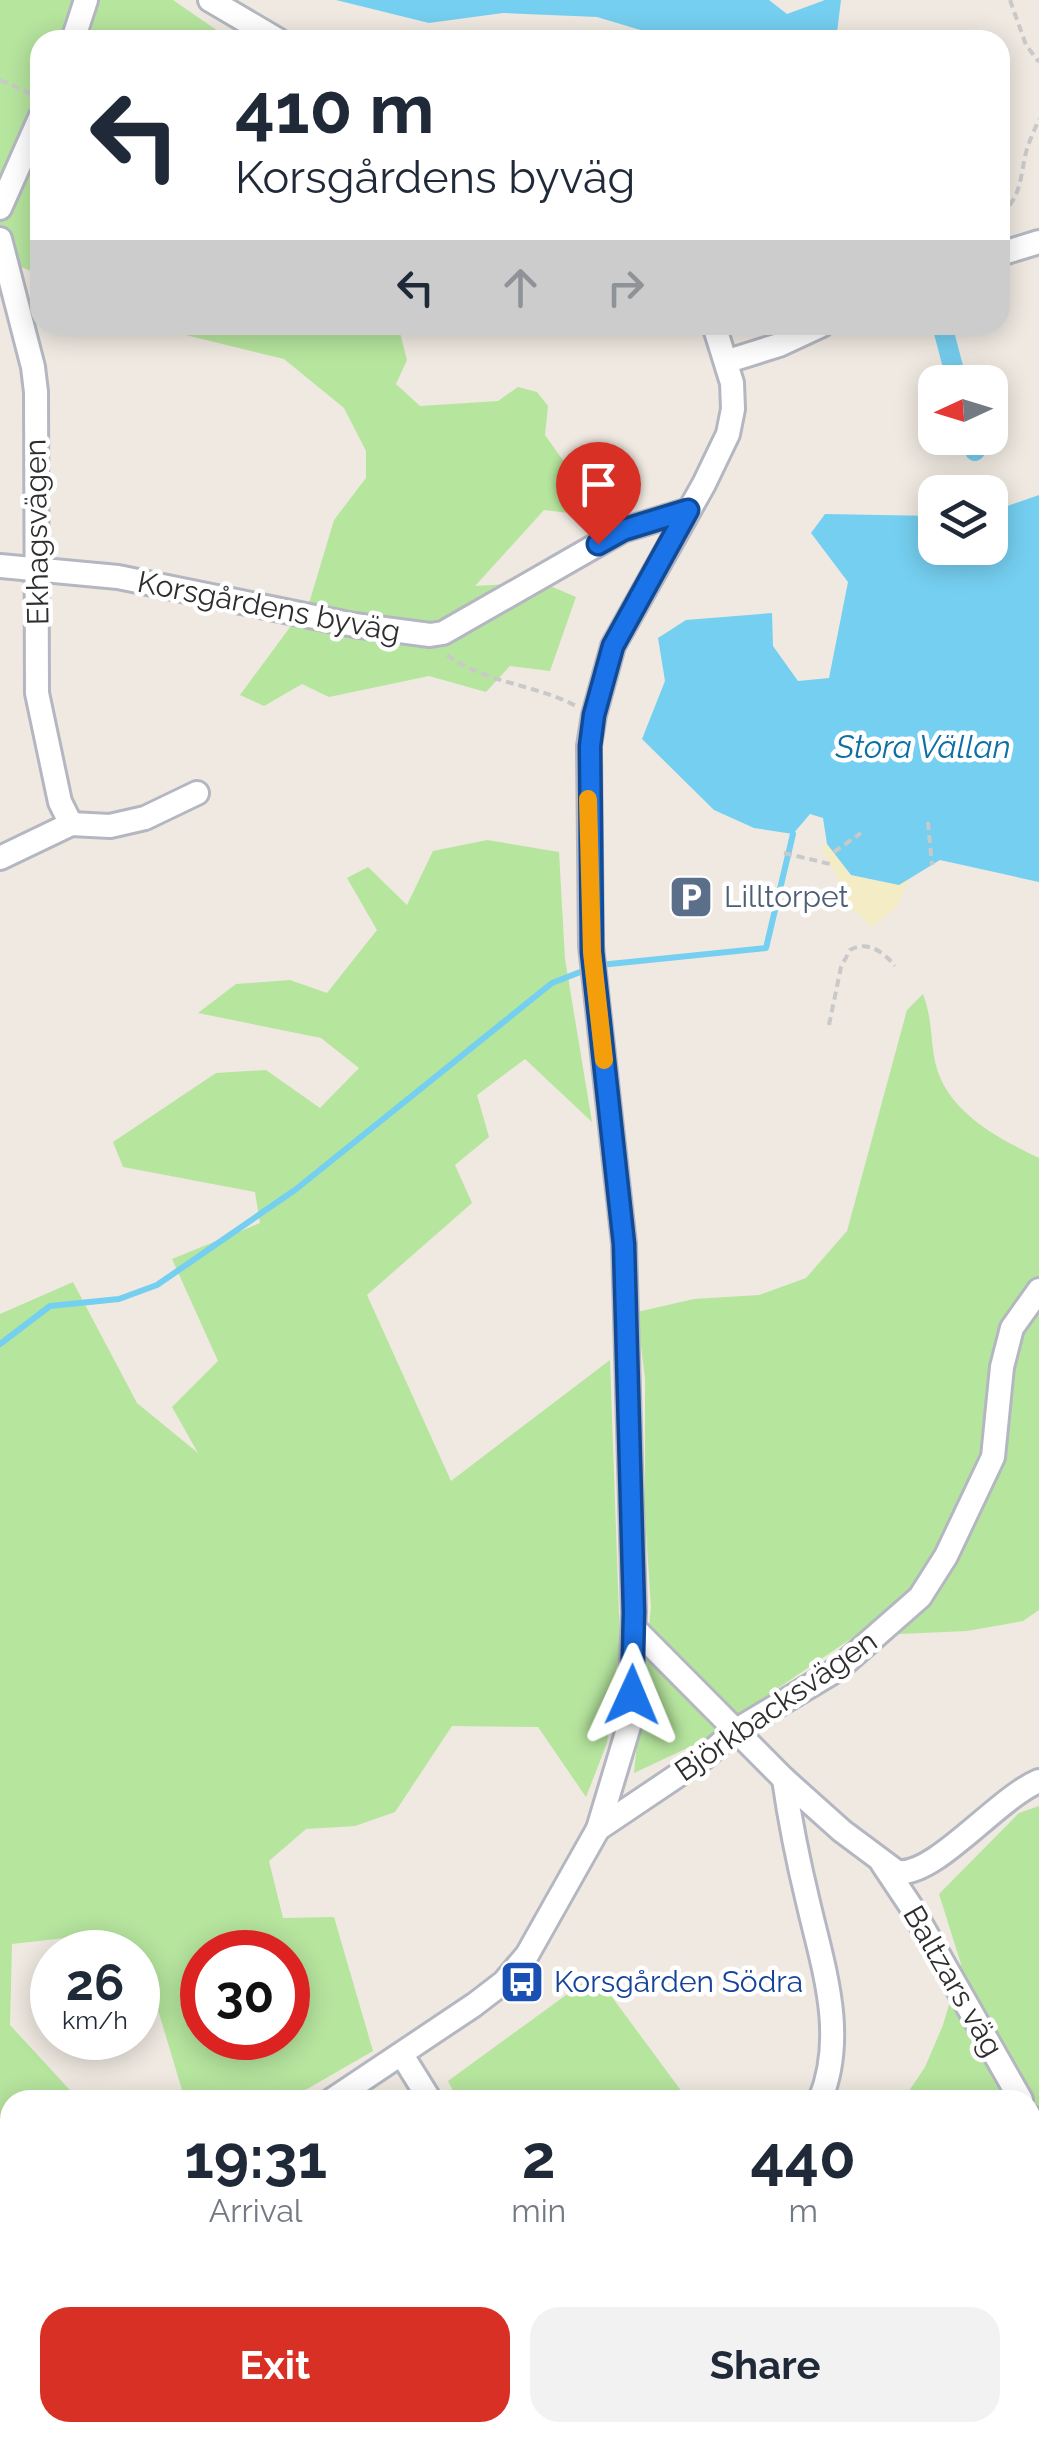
<!DOCTYPE html>
<html lang="en">
<head>
<meta charset="utf-8">
<style>
  :root { --surface:#fff; --page:#f2f2f3; --text:#1f2937; --muted:#747a83; --accent:#d93025 }
  body { margin:0; font-family:Raleway,sans-serif; background:var(--page); color:var(--text); height:100vh; display:flex; flex-direction:column; font-size:38px; white-space:nowrap }
  * { box-sizing:border-box; margin:0 }
  p { font-size:32px; color:var(--muted) }
  .icon { flex:none; width:55px; height:55px; fill:none; stroke:currentColor; stroke-width:2; stroke-linecap:round; stroke-linejoin:round }
  .map { position:relative; flex:1; overflow:hidden }
  .panel { position:absolute; left:0px; top:2090px; width:1040px; height:352px; display:flex; flex-direction:column; background:var(--surface); border-radius:30px 30px 0 0; box-shadow:0 5px 25px #0003 }
  .panel>* { flex:none }
  .guide { position:absolute; left:30px; top:30px; width:980px; height:305px; border-radius:30px; box-shadow:0 5px 25px #0003; background:#fff; color:var(--text); overflow:hidden }
  .needle { width:65px; rotate:266deg }
  .controls { position:absolute; left:918px; top:365px; display:grid; gap:20px }
  .controls a { display:grid; place-items:center; width:90px; height:90px; border-radius:20px; background:var(--surface); box-shadow:0 5px 25px #0003; font-size:50px }
  .speed { position:absolute; left:30px; top:1930px; display:flex; gap:20px; font-size:50px; font-weight:700; text-align:center }
  .speed>* { display:grid; place-content:center; width:130px; height:130px; border-radius:50%; background:var(--surface); box-shadow:0 5px 25px #0003; line-height:1 }
  .speed small { font-size:25px; font-weight:400 }
  .speed .limit { border:15px solid #d22; background:#fff; color:#111 }
  .pin { position:absolute; display:grid; place-items:center; width:85px; height:85px; color:#fff; margin:-102px -42px; border-radius:50% 50% 50% 0; rotate:-45deg; box-shadow:0 0 10px #0007 }
  .pin .icon { rotate:45deg }
  .me { position:absolute; width:110px; margin:-55px; rotate:1deg; stroke-linejoin:round; filter:drop-shadow(0 0 8px #0008) }
  .turn { display:flex; align-items:center; gap:35px; height:210px; padding:0 40px; font-size:45px }
  .turn .icon { width:130px; height:130px; stroke-width:2.5 }
  .turn b { display:block; font-size:70px; line-height:85px }
  .lanes { display:flex; align-items:center; height:95px; padding:0 40px; background:#0003; justify-content:center; gap:50px; direction:ltr }
  .lanes .off { opacity:.35 }
  .eta { display:flex; justify-content:space-evenly; align-items:center; height:170px; text-align:center }
  .eta b { font-size:60px; font-weight:700; line-height:70px }
  .cta { display:flex; gap:20px; margin-top:auto; padding:20px 40px }
  .cta a { flex:1; height:115px; border-radius:30px; background:var(--accent); color:#fff; font-size:40px; font-weight:700; line-height:115px; text-align:center }
  .cta a+a { background:var(--page); color:var(--text) }
  .map>svg:first-child { display:block }
</style>
</head>
<body>
<div class="map">
<svg width="1039" height="2441" viewBox="0 0 1039 2441">
  <rect width="100%" height="100%" fill="#efe9e1"/>
  <!-- green -->
  <g fill="#b6e59e" fill-rule="evenodd">
    <path d="M 0,0 L 173,0 L 231,40 L 40,40 L 40,275 L 0,258 Z"/>
    <path d="M 145,325 L 398,325 L 407,360 L 396,384 L 420,406 L 498,401 L 518,387 L 537,392 L 548,406 L 545,435 L 577,480 L 625,460 L 632,486 L 586,515 L 544,510 L 475,586 L 541,582 L 576,597 L 550,671 L 510,666 L 486,692 L 429,676 L 329,697 L 302,684 L 264,706 L 240,695 L 310,600 L 334,520 L 366,478 L 366,451 L 344,408 L 284,359 Z"/>
    <path d="M 487,840 L 559,852 L 565,959 L 592,1122 L 525,1059 L 477,1095 L 489,1137 L 455,1165 L 472,1203 L 367,1295 L 451,1481 L 610,1360 L 620,1642 L 607,1743 L 586,1797 L 538,1727 L 452,1726 L 395,1812 L 355,1826 L 306,1829 L 269,1861 L 283,1918 L 334,1917 L 373,2051 L 288,2100 L 185,2100 L 153,1993 L 138,1985 L 138,1952 L 90,1952 L 74,1937 L 12,1944 L 10,2025 L 79,2100 L 10,2100 L 10,2217 L 0,2220 L 0,1314 L 73,1282 L 137,1403 L 198,1453 L 172,1407 L 218,1361 L 172,1259 L 260,1223 L 255,1192 L 123,1167 L 113,1142 L 216,1073 L 266,1070 L 320,1108 L 359,1068 L 321,1038 L 198,1013 L 236,984 L 290,980 L 327,993 L 377,930 L 347,878 L 368,867 L 407,905 L 433,851 ZM 288,1952 L 288,2038 L 202,2038 L 202,1952 Z"/>
    <path d="M 923,994 C 932,1020 930,1030 934,1056 C 942,1109 995,1137 1039,1158 L 1039,1610 L 1023,1621 L 967,1631 L 855,1636 L 734,1718 L 711,1737 L 634,1773 L 651,1607 L 645,1516 L 645,1379 L 637,1312 L 694,1299 L 759,1295 L 806,1278 L 847,1231 L 907,1010 Z"/>
    <path d="M 1039,1806 L 1039,2441 L 1023,2441 L 1015,2433 L 1030,2432 L 1030,2100 L 903,2100 L 925,2067 L 943,2025 L 961,1964 L 939,1894 L 1019,1813 Z"/>
    <path d="M 595,1974 L 688,2100 L 458,2100 L 448,2081 Z"/>
    <path d="M 10,2279 L 10,2432 L 361,2432 L 368,2441 L 0,2441 L 0,2281 Z"/>
  </g>
  <!-- sand -->
  <path fill="#f3ecc5" d="M 827,844 L 851,876 L 899,884 L 909,879 L 898,905 L 872,927 L 840,897 L 838,878 L 821,848 Z"/>
  <!-- water -->
  <g fill="#75cff0">
    <path d="M 336,0 L 769,0 L 787,14 L 825,0 L 841,0 L 836,40 L 674,40 L 597,17 L 503,13 L 429,23 Z"/>
    <path d="M 1039,495 L 1039,882 L 940,860 L 899,885 L 851,875 L 827,844 L 823,818 L 810,814 L 793,834 L 754,828 L 714,810 L 642,739 L 665,681 L 658,638 L 686,620 L 772,613 L 773,646 L 798,681 L 829,678 L 848,582 L 811,533 L 825,514 L 935,516 L 935,548 L 990,548 L 990,512 Z"/>
  </g>
  <g fill="none" stroke-linecap="round" stroke-linejoin="round">
    <!-- stream -->
    <g stroke="#75cff0" stroke-width="6">
      <path d="M 600,965 L 766,948 L 793,834"/>
      <path d="M 0,1344 L 50,1306 L 119,1299 L 157,1285 L 295,1190 L 552,983 L 588,969"/>
    </g>
    <!-- canal -->
    <g stroke="#75cff0" stroke-width="20">
      <path d="M 942,325 L 957,382"/>
      <path d="M 972,438 L 975,451"/>
    </g>
    <defs>
      <g id="street">
        <path d="M 210,0 L 278,40"/>
        <path d="M 73,40 L 86,0"/>
        <path d="M 0,208 L 40,118"/>
        <path d="M 0,239 L 33,367 L 36,392 L 37,693 L 60,802 L 71,824"/>
        <path d="M 1000,254 L 1039,242"/>
        <path d="M 728,361 L 779,345 L 822,325"/>
        <path d="M 0,566 L 118,577 L 354,625 L 430,635 L 443,633 L 623,530 L 689,510"/>
        <path d="M 0,858 L 71,824 L 110,826 L 145,818 L 197,793"/>
        <path d="M 634,1628 L 784,1779 L 842,1831 L 897,1872 C 935,1877 996,1799 1039,1781"/>
        <path d="M 784,1779 C 790,1821 798,1861 808,1902 C 823,1967 847,2035 820,2100"/>
        <path d="M 598,1829 L 705,1757 L 735,1731 L 838,1669 L 920,1597 L 946,1556 L 993,1457 L 1002,1367 L 1012,1328 L 1039,1290"/>
        <path d="M 882,1863 L 910,1905 L 1021,2100"/>
        <path d="M 402,2055 L 430,2100"/>
        <path d="M 332,2100 L 474,2005 L 504,1982 L 527,1955 L 598,1829 L 629,1726 L 634,1612 L 624,1244 L 591,946 L 589,746 L 594,715 L 613,646 L 704,484 L 728,434 L 733,409 L 732,383 L 714,325"/>
        <path d="M 1030,2117 L 1039,2135"/>
        <path d="M 0,2238 L 10,2236"/>
        <path d="M 642,2432 L 647,2441"/>
        <path d="M 500,2441 L 504,2432"/>
      </g>
    </defs>
    <!-- street casing -->
    <use href="#street" stroke="#b4b7c1" stroke-width="28"/>
    <!-- path -->
    <g stroke="#c9c9c9" stroke-width="4" stroke-dasharray="8 5" stroke-linecap="butt">
      <path d="M 1010,0 L 1026,45 L 1039,62"/>
      <path d="M 0,80 L 36,96"/>
      <path d="M 1000,214 C 1023,198 1020,172 1027,149 C 1030,139 1035,129 1039,119"/>
      <path d="M 447,655 C 484,683 535,684 576,706"/>
      <path d="M 928,822 L 932,865"/>
      <path d="M 834,852 L 861,833"/>
      <path d="M 784,853 L 830,864"/>
      <path d="M 829,1025 L 841,967 L 850,950 C 867,940 884,952 895,966"/>
    </g>
    <!-- street -->
    <use href="#street" stroke="#fff" stroke-width="22"/>
  </g>
  <g fill="none" stroke-linecap="round" stroke-linejoin="round">
    <defs>
      <path id="route" d="M 598,544 L 623,530 L 688,510 L 613,646 L 594,715 L 590,746 L 592,952 L 624,1244 L 634,1612 L 632,1695"/>
    </defs>
    <!-- route casing -->
    <use href="#route" stroke="#114b97" stroke-width="25"/>
    <!-- route -->
    <use href="#route" stroke="#1a73e8" stroke-width="18"/>
    <!-- slow -->
    <path stroke="#f59e0b" stroke-width="18" d="M 588,799 L 592,952 L 604,1060"/>
  </g>
  <!-- icons -->
  <defs>
    <symbol id="parking-square" viewBox="-11 -11 22 22"><rect x="-9" y="-9" width="18" height="18" rx="4" fill="#5c6f8a" stroke="#fff"/><path d="M-3.5-5.5H1a3.5 3.5 0 0 1 0 7H-1V5.5H-3.5ZM-1-3.4V-.6H.8a1.4 1.4 0 0 0 0-2.8Z" fill="#fff"/></symbol>
    <symbol id="bus-square" viewBox="-11 -11 22 22"><rect x="-9" y="-9" width="18" height="18" rx="4" fill="#1a4fb4" stroke="#fff"/><path d="M-5-6H5V4H4V6H2V4H-2V6H-4V4H-5ZM-3.5-4V0h7V-4ZM-3.5 1.2v1.5H-2V1.2ZM2 1.2v1.5H3.5V1.2Z" fill="#fff"/></symbol>
  </defs>
  <g fill-rule="evenodd">
    <use href="#parking-square" x="666" y="872" width="50" height="50"/>
    <use href="#bus-square" x="497" y="1957" width="50" height="50"/>
  </g>
  <g text-anchor="middle" stroke-width="9" stroke-linejoin="round" paint-order="stroke">
    <!-- street labels -->
    <g font-size="30" fill="#2e2e2e" stroke="#fff">
      <text transform="translate(37 532) rotate(-91)" y="10">Ekhagsvägen</text>
      <text transform="translate(269 607) rotate(11)" y="10">Korsgårdens byväg</text>
      <text transform="translate(776 1706) rotate(-35)" y="10">Björkbacksvägen</text>
      <text transform="translate(953 1981) rotate(60)" y="10">Baltzars väg</text>
    </g>
    <!-- service labels -->
    <g font-size="30" fill="#4e5e75" stroke="#fff" text-anchor="start">
      <text x="724" y="907">Lilltorpet</text>
    </g>
    <!-- transit labels -->
    <g font-size="30" fill="#164399" stroke="#fff" text-anchor="start">
      <text x="554" y="1992">Korsgården Södra</text>
    </g>
    <!-- water labels -->
    <g font-size="32" font-style="italic" fill="#0d6fa3" stroke="#fff">
      <text x="923" y="758">Stora Vällan</text>
    </g>
  </g>
</svg>
<div class="controls">
<a><svg class="needle" viewBox="-14 -14 28 28"><path d="M0-13l5 13h-10z" fill="#e53935"/><path d="M0 13l5-13h-10z" fill="#747a83"/></svg></a>
<a><svg class="icon" aria-label="layers" viewBox="0 0 24 24"><path d="M12 4l9 5-9 5-9-5zM3 14l9 5 9-5"/></svg></a>
</div>
<div class="speed"><div>26<small>km/h</small></div><div class="limit">30</div></div>
<div class="pin" style="left:598px;top:544px;background:#d93025"><svg class="icon" aria-label="arrive" viewBox="0 0 24 24"><path d="M6 21V4h12l-3 4 3 4H6"/></svg></div>
<svg class="me" style="left:632px;top:1695px" viewBox="-20 -20 40 40"><path d="M0-17L14 15 0 8-14 15z" fill="#1a73e8" stroke="#fff" stroke-width="4"/></svg>
<div class="guide">
<div class="turn"><svg class="icon" aria-label="left" viewBox="0 0 24 24"><path d="M17 20v-9H6M10 6l-5 5 5 5"/></svg><div><b>410 m</b>Korsgårdens byväg</div></div>
<div class="lanes"><svg class="icon" aria-label="left" viewBox="0 0 24 24"><path d="M17 20v-9H6M10 6l-5 5 5 5"/></svg><svg class="icon off" aria-label="ahead" viewBox="0 0 24 24"><path d="M12 20V5M6 11l6-6 6 6"/></svg><svg class="icon off" aria-label="right" viewBox="0 0 24 24"><path d="M7 20v-9h11M14 6l5 5-5 5"/></svg></div>
</div>
<section class="panel">
<div class="eta">
<div><b>19:31</b><p>Arrival</p></div>
<div><b>2</b><p>min</p></div>
<div><b>440</b><p>m</p></div>
</div>
<div class="cta"><a>Exit</a><a>Share</a></div>
</section>
</div>
</body>
</html>
